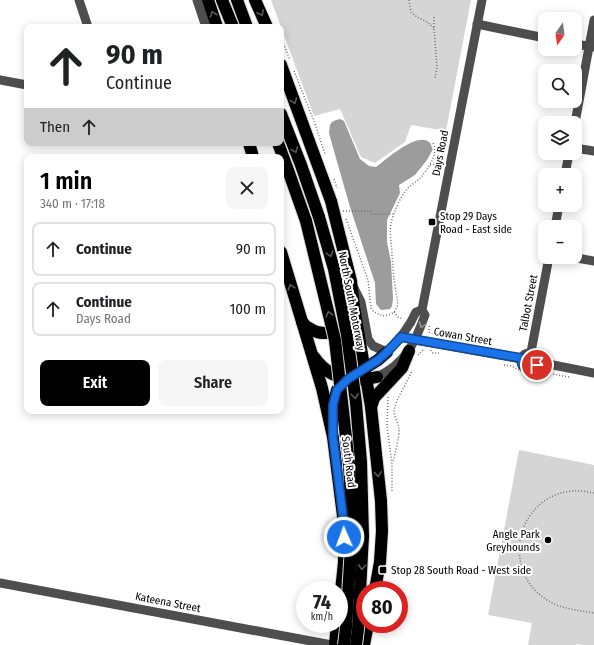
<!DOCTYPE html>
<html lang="en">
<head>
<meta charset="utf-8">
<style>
  :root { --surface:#fff; --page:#f6f6f6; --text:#202124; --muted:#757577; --line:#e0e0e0; --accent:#000 }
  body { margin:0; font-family:"Fira Sans Condensed",sans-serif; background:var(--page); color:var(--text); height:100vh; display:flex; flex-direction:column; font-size:15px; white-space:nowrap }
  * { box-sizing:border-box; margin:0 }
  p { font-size:13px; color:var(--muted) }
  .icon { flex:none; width:22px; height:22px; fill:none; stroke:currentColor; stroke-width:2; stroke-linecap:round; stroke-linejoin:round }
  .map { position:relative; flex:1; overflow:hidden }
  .drawer { position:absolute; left:24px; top:154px; width:260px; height:260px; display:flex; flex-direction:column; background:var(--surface); border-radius:8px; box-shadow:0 2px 10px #0003 }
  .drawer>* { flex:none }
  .guide { position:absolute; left:24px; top:24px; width:260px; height:122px; border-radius:8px; box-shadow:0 2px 10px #0003; background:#fff; color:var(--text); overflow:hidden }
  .needle { width:26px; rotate:194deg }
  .controls { position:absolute; left:538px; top:12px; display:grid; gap:8px }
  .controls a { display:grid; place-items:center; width:44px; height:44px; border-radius:8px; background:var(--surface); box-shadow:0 2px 10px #0003; font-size:20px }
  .speed { position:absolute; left:296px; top:581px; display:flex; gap:8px; font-size:20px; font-weight:700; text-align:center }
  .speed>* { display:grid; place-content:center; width:52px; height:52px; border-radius:50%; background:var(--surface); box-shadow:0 2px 10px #0003; line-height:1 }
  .speed small { font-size:10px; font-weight:400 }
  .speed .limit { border:6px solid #d22; background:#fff; color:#111 }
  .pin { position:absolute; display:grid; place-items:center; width:34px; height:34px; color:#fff; margin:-17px; border:2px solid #fff; border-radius:50%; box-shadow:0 1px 4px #0007 }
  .me { position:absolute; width:44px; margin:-22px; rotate:358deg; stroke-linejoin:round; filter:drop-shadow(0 0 3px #0008) }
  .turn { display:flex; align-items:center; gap:14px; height:84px; padding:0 16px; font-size:18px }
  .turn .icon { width:52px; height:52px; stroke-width:2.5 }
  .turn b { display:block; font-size:28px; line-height:34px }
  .then { display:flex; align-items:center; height:38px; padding:0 16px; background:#0003; gap:8px; font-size:15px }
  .round { display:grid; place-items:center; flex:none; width:42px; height:42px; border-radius:8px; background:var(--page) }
  .summary { display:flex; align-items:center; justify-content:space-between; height:68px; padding:0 16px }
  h1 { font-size:24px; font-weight:600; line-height:30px; color:var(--accent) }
  .cta { display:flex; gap:8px; margin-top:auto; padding:8px 16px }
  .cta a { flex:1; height:46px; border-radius:8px; background:var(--accent); color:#fff; font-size:16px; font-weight:600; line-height:46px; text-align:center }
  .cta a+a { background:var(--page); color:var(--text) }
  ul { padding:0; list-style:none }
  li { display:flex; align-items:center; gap:12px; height:54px; margin:0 8px 6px; padding:0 8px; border:2px solid var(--line); border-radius:8px }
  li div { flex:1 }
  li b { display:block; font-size:15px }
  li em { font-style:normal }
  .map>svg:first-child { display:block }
</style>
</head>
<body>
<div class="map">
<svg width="594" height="645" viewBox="0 0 594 645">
  <rect width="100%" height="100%" fill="#fff"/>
  <!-- green -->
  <g fill="#d5d5d5">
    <path d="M 271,0 L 471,0 L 446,131 L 411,125 L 405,142 L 375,163 L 361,157 L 340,109 L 314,116 Z"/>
    <path d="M 519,450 L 594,465 L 594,645 L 583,645 L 577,644 L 576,645 L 528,645 L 532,623 L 488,615 Z"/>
  </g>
  <!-- water -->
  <path fill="#9c9c9c" d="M 340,119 L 344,121 L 360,159 L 369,166 L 376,167 C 386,160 418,130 430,143 C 431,144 432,149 433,149 L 427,160 L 415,175 L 399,185 L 400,193 L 387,220 L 387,242 L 391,262 L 393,299 L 392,306 L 390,309 L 381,310 L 376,304 L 375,283 L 350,207 L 334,151 L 329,133 L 330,125 L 332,122 L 336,120 Z"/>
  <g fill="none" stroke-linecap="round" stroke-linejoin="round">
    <defs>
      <g id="highway">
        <path d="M 208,0 L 217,27"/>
        <path d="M 222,0 L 233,27"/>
        <path d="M 237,0 L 247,27"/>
        <path d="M 255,0 L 267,27"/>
        <path d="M 281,65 L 331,201 L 351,281 L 354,307 L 371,407 L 381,501 L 382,531 L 380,562 L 375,590"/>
        <path d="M 281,114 L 301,165 L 319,217"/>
        <path d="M 249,143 L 253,157"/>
        <path d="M 278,143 L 288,170 L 306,221"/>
        <path d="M 281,252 L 322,388 L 333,437 L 344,524 L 344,562 L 339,610"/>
        <path d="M 302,322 C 304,324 306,327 309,328 C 323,338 342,332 350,317"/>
        <path d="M 314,357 C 329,379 352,383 377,377"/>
        <path d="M 371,407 L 374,398 L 402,368 L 409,351"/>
        <path d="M 333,417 L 333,405 L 337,390 L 348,379 L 378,360 L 387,352"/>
        <path d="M 335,645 L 337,624"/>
        <path d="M 364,645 L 368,624"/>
      </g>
    </defs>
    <!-- highway casing -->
    <use href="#highway" stroke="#dbdbdb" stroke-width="14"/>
    <!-- path -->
    <g stroke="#707070" stroke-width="1.5" stroke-dasharray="1 2" stroke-linecap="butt">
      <path d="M 409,0 L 411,12 L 417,17 L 427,22 L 434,28"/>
      <path d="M 434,17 L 434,28 L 437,68 L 435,78"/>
      <path d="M 281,38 L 290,60"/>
      <path d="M 294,71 L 314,121 L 325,154"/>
      <path d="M 430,165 L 442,163"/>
      <path d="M 334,179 L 337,188"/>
      <path d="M 343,211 L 370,211 L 372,214 L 393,214"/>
      <path d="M 346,219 L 368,280 L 371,308 L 374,312 L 383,316 C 388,315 394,314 396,309 C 400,303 395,293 395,285 C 393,275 393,265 392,255 C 392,244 389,235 391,224 C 393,213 400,197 408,188 C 412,184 418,181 422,176 C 428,168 439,154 433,143"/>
      <path d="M 394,312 L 398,317 L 403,319"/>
      <path d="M 429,326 L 429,332 L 434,334 L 434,336"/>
      <path d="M 431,350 L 431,351 L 433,353 L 439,353"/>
      <path d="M 418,355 L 424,349"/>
      <path d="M 504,365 L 511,366 L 526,373 L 547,373 L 569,377"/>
      <path d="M 388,397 L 387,426 L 392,464 L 392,491"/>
      <path d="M 393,461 C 395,453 400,436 399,428 C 398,423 395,418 394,413 C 394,400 408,383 412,370"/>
      <path d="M 594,493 C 587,492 580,490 573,491 C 518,495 500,567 544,598 C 559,609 577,610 594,613"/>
    </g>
    <!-- minor -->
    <g stroke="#4e4e4e" stroke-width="9">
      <path d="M 79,0 L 88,27"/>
      <path d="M 197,0 L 206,27"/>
      <path d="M 477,24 L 545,38"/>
      <path d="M 575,44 L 594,47"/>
      <path d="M 0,80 L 27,85"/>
      <path d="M 575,123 L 594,20"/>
      <path d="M 575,148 L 594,151"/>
      <path d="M 565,175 L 569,153"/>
      <path d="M 555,227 L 559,205"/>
      <path d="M 571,257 L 594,261"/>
      <path d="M 354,288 L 361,302 L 368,339 L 373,346 L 387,352 C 399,339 409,328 416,312 L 422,310"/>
      <path d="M 410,339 L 521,359"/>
      <path d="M 531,352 L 549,257"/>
      <circle cx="529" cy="361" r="8"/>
      <path d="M 538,362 L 594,373"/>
      <path d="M 377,377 C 405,364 415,343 425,315 L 422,310 L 482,0"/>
      <path d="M 0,583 L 332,645"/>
    </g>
    <!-- highway -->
    <use href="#highway" stroke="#000" stroke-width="12"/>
    <defs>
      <g id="highway-bridge">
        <path d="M 319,217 L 334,269 L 347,335 L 356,403 L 361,462 L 363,536 L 358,629 L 356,645"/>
        <path d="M 306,221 L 335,340 L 349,464 L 352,530 L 346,628 L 344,645"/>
      </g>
    </defs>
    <!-- highway-bridge casing -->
    <use href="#highway-bridge" stroke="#dbdbdb" stroke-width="14" stroke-linecap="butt"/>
    <!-- highway-bridge -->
    <use href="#highway-bridge" stroke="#000" stroke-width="12"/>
  </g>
  <!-- one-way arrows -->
  <defs><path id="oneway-chevron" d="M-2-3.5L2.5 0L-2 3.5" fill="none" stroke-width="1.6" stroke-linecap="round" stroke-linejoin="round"/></defs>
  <g stroke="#595959">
    <use href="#oneway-chevron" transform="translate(261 13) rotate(65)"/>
    <use href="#oneway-chevron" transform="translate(213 14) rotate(-109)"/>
    <use href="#oneway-chevron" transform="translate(294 101) rotate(70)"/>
    <use href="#oneway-chevron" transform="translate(295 150) rotate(68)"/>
    <use href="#oneway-chevron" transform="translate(330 254) rotate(74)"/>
    <use href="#oneway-chevron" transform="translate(291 287) rotate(-106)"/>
    <use href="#oneway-chevron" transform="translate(329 314) rotate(-104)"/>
    <use href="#oneway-chevron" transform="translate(355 396) rotate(83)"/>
    <use href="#oneway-chevron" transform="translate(378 474) rotate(84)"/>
    <use href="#oneway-chevron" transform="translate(362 567) rotate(93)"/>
  </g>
  <use stroke="#959595" href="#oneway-chevron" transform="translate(422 325) rotate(110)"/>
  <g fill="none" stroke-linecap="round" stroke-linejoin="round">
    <defs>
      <path id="route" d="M 344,537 L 344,524 L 333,437 L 333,405 L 335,397 L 337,390 L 348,379 L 378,360 L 387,352 L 401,337 L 521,358 C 521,369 530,373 537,365"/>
    </defs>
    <!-- route casing -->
    <use href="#route" stroke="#114b97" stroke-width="10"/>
    <!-- route -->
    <use href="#route" stroke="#1a73e8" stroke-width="7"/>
  </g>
  <!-- markers -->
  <g fill="#000" stroke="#fff" stroke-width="1.5">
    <rect x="428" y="218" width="8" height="8" rx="2"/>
    <circle cx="548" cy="540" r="4"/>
    <rect x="379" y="566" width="8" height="8" rx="2"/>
  </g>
  <g text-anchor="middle" stroke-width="4" stroke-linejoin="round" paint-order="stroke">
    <!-- street labels -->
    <g font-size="11" fill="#000" stroke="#fff">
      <text transform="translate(440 153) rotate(-79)" y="4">Days Road</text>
      <text transform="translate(352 301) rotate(79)" y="4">North South Motorway</text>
      <text transform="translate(528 303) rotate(-79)" y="4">Talbot Street</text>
      <text transform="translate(463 336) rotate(10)" y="4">Cowan Street</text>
      <text transform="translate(349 462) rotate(83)" y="4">South Road</text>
      <text transform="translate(168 602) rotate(11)" y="4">Kateena Street</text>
    </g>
    <!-- poi labels -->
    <g font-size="11" fill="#000" stroke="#fff" text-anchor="start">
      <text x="440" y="220">Stop 29 Days<tspan x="440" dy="13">Road - East side</tspan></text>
      <text x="540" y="538" text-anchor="end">Angle Park<tspan x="540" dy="13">Greyhounds</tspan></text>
      <text x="391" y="574">Stop 28 South Road - West side</text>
    </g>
  </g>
</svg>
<div class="controls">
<a><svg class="needle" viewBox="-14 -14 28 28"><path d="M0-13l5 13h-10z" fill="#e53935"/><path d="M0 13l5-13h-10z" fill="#757577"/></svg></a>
<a><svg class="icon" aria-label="search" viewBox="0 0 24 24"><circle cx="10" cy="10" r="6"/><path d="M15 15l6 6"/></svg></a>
<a><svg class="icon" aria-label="layers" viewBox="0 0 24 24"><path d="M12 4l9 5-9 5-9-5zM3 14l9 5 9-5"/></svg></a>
<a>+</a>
<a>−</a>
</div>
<div class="speed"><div>74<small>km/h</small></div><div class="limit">80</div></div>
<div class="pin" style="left:537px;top:365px;background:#d93025"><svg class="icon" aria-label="arrive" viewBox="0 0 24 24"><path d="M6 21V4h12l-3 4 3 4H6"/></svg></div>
<svg class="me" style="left:344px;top:537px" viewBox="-20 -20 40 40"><circle r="17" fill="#1a73e8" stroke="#fff" stroke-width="3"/><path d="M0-11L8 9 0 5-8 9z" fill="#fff"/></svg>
<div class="guide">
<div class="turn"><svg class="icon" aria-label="ahead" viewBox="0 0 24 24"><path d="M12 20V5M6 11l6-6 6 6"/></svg><div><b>90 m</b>Continue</div></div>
<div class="then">Then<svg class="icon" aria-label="ahead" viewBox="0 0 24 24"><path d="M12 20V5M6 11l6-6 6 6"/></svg></div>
</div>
<section class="drawer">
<div class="summary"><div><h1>1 min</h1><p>340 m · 17:18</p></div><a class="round"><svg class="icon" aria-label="close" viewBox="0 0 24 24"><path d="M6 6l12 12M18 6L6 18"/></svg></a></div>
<ul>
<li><svg class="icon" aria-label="ahead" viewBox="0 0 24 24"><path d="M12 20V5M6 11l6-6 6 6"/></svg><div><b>Continue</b></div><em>90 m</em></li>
<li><svg class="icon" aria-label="ahead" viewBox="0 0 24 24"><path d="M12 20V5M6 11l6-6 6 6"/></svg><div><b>Continue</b><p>Days Road</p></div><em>100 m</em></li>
</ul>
<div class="cta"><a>Exit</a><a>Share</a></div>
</section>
</div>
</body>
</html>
